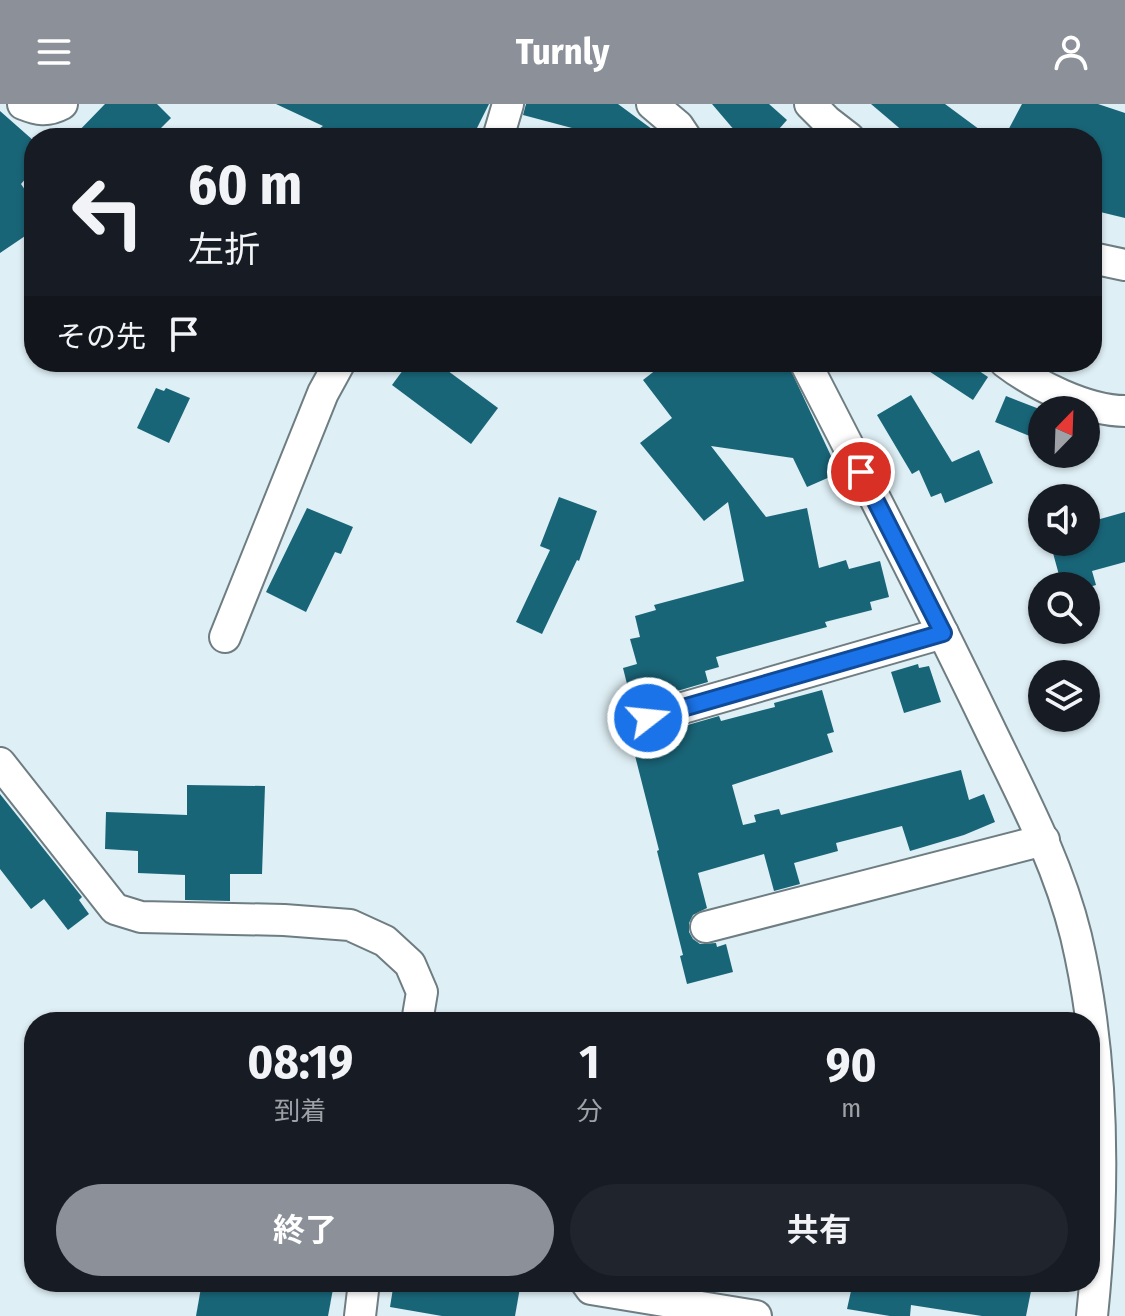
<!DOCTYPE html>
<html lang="ja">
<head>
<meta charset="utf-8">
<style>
  :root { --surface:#171b24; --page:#20242c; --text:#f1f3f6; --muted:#9ea1a6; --accent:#8c9099 }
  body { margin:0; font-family:"Fira Sans Condensed","Noto Sans JP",sans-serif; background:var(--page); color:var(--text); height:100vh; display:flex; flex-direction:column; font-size:30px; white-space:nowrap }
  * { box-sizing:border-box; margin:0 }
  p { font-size:26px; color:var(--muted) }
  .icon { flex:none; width:44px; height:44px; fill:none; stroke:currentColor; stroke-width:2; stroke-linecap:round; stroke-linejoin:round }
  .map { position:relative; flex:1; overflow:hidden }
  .sheet { position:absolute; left:24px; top:908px; width:1076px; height:280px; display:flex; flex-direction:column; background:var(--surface); border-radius:32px; box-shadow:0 2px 6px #0004 }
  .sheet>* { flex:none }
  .guide { position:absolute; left:24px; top:24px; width:1078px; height:244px; border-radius:32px; box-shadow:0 2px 6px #0004; background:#171b24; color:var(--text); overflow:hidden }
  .needle { width:52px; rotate:23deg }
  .fabs { position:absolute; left:1028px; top:292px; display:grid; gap:16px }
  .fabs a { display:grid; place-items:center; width:72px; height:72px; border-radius:50%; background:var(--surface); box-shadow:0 2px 6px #0004; font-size:40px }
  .pin { position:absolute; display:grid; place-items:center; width:68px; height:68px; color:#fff; margin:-34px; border:4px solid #fff; border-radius:50%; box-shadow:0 2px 8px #0007 }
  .me { position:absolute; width:88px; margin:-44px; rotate:74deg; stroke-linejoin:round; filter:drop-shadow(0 0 6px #0008) }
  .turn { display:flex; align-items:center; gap:28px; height:168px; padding:0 32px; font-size:36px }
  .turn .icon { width:104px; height:104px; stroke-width:2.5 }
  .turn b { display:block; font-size:56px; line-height:68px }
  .then { display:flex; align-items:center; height:76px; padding:0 32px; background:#0003; gap:16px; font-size:30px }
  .eta { display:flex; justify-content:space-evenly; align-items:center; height:136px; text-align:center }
  .eta b { font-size:48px; font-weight:700; line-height:56px }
  .cta { display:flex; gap:16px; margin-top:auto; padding:16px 32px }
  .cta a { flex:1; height:92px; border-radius:48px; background:var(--accent); color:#fff; font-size:32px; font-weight:700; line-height:92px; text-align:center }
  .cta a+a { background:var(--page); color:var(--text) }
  header { display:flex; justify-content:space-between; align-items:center; height:104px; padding:0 32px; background:var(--accent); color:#fff; font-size:36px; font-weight:700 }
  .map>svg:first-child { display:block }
</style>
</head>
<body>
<header><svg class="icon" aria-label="menu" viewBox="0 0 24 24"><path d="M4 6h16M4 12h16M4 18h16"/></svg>Turnly<svg class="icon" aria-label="person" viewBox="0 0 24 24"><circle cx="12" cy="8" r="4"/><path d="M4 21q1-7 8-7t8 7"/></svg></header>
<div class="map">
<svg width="1125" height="1212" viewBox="0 0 1125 1212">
  <rect width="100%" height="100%" fill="#deeff5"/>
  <!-- building -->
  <g fill="#196578">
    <path d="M 105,0 L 157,0 L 171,14 L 151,34 L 72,34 Z"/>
    <path d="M 276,0 L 489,0 L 472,34 L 306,34 L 323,22 Z"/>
    <path d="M 526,0 L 618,0 L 664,34 L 596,34 L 587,28 L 523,11 Z"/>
    <path d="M 712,0 L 769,0 L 787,16 L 771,34 L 741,34 Z"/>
    <path d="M 871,0 L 945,0 L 991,34 L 911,34 Z"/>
    <path d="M 1022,0 L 1098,0 L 1125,9 L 1125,114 L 1092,106 L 1092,34 L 1004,34 Z"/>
    <path d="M 0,7 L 34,37 L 34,65 L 21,80 L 34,99 L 34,126 L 0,149 Z"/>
    <path d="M 409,258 L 436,258 L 498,304 L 471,340 L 392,281 Z"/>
    <path d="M 666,258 L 787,258 L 839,369 L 807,383 L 793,354 L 711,342 L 766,413 L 807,404 L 819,464 L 846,456 L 849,465 L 880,457 L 889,493 L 870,498 L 872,506 L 825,518 L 827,523 L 716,553 L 719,563 L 705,567 L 708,578 L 643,597 L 633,604 L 623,564 L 637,560 L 630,535 L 640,533 L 635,512 L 656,506 L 654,501 L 744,477 L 728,398 L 704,417 L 640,339 L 672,314 L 643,276 Z"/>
    <path d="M 915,258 L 966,258 L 988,273 L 973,296 Z"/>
    <path d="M 156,284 L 164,287 L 166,284 L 190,294 L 169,339 L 137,324 Z"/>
    <path d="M 911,291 L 952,358 L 979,346 L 993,379 L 945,399 L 941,389 L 931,393 L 919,366 L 912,370 L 877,311 Z"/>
    <path d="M 1006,292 L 1042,306 L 1042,337 L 995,318 Z"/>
    <path d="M 559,393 L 597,407 L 579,457 L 577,456 L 542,530 L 516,518 L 550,446 L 540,442 Z"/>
    <path d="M 307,404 L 353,423 L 341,450 L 335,448 L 306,508 L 266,488 Z"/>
    <path d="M 1125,408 L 1125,458 L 1092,467 L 1096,481 L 1086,484 L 1062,482 L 1050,438 L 1086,438 L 1086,419 Z"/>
    <path d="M 918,560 L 919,564 L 929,562 L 941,598 L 904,609 L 891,568 Z"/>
    <path d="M 822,586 L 834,628 L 827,630 L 833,648 L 732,681 L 743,721 L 756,718 L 754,711 L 779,705 L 781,711 L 961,666 L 969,696 L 984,690 L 995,718 L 964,731 L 910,747 L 902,722 L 836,739 L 838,747 L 794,759 L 800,780 L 774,787 L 764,750 L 698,769 L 707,804 L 693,811 L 689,819 L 689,828 L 693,835 L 700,840 L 716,839 L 717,843 L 726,840 L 733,868 L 687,880 L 680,852 L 683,851 L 657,747 L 659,746 L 630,632 L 640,629 L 653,631 L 719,612 L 721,617 L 775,603 L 774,599 Z"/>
    <path d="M 187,681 L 265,682 L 262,770 L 230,770 L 230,797 L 185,796 L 185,771 L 138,769 L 138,747 L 105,745 L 106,708 L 187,711 Z"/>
    <path d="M 0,690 L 82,793 L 79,796 L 89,810 L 68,826 L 44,795 L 31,805 L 0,765 Z"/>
    <path d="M 202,1178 L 293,1178 L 333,1185 L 328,1212 L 196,1212 Z"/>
    <path d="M 394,1178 L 521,1178 L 515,1212 L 442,1212 L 390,1203 Z"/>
    <path d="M 853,1178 L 1009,1178 L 1032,1182 L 1026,1212 L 982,1212 L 911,1201 L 910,1212 L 890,1212 L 847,1205 Z"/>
  </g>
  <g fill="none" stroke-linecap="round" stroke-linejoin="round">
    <defs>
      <g id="street">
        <path d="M 23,0 C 38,6 47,8 62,0"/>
        <path d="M 652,0 L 678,22 L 686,34"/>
        <path d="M 810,0 L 827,17 L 849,34"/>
        <path d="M 498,34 L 508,0"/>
        <path d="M 1092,154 L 1125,161"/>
        <path d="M 805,258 C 866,376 927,495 985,615 C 1019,686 1057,755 1076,832 C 1105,955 1105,1087 1092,1212"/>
        <path d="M 1005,258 C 1035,281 1087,307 1125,307"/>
        <path d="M 225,533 L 323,289 L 340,258"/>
        <path d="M 648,614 L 943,529"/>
        <path d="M 0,659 L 115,805 L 141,813 L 284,816 L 350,821 L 385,837 L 410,860 L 422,888 L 417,918"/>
        <path d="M 706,823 L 1044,736"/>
        <path d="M 586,1178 L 591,1185 L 756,1212"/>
        <path d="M 360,1212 L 364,1178"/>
      </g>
    </defs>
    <!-- street casing -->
    <use href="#street" stroke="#6e7d82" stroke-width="34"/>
    <!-- street -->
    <use href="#street" stroke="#fff" stroke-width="30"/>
  </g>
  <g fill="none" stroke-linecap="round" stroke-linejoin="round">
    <defs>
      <path id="route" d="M 648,614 L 943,529 L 861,368"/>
    </defs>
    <!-- route casing -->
    <use href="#route" stroke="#114b97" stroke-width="20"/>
    <!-- route -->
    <use href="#route" stroke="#1a73e8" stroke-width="14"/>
  </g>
</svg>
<div class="fabs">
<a><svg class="needle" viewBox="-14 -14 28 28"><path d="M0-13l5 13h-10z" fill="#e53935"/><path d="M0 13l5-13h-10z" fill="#9ea1a6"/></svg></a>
<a><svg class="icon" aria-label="sound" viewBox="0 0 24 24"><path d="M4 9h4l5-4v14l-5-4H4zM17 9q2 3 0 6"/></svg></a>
<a><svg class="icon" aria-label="search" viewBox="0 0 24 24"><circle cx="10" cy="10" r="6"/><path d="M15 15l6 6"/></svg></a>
<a><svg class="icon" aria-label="layers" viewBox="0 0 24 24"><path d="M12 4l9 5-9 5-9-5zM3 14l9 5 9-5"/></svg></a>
</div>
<div class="pin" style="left:861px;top:368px;background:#d93025"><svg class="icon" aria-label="arrive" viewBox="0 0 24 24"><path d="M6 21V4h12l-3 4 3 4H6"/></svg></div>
<svg class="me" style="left:648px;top:614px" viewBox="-20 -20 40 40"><circle r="17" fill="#1a73e8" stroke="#fff" stroke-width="3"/><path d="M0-11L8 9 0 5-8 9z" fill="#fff"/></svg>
<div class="guide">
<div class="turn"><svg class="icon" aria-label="left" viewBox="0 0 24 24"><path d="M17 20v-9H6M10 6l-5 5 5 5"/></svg><div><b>60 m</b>左折</div></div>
<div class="then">その先<svg class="icon" aria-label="arrive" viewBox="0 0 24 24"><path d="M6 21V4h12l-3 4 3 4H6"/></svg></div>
</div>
<section class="sheet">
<div class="eta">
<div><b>08:19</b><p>到着</p></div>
<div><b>1</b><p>分</p></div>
<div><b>90</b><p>m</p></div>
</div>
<div class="cta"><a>終了</a><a>共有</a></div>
</section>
</div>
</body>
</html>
